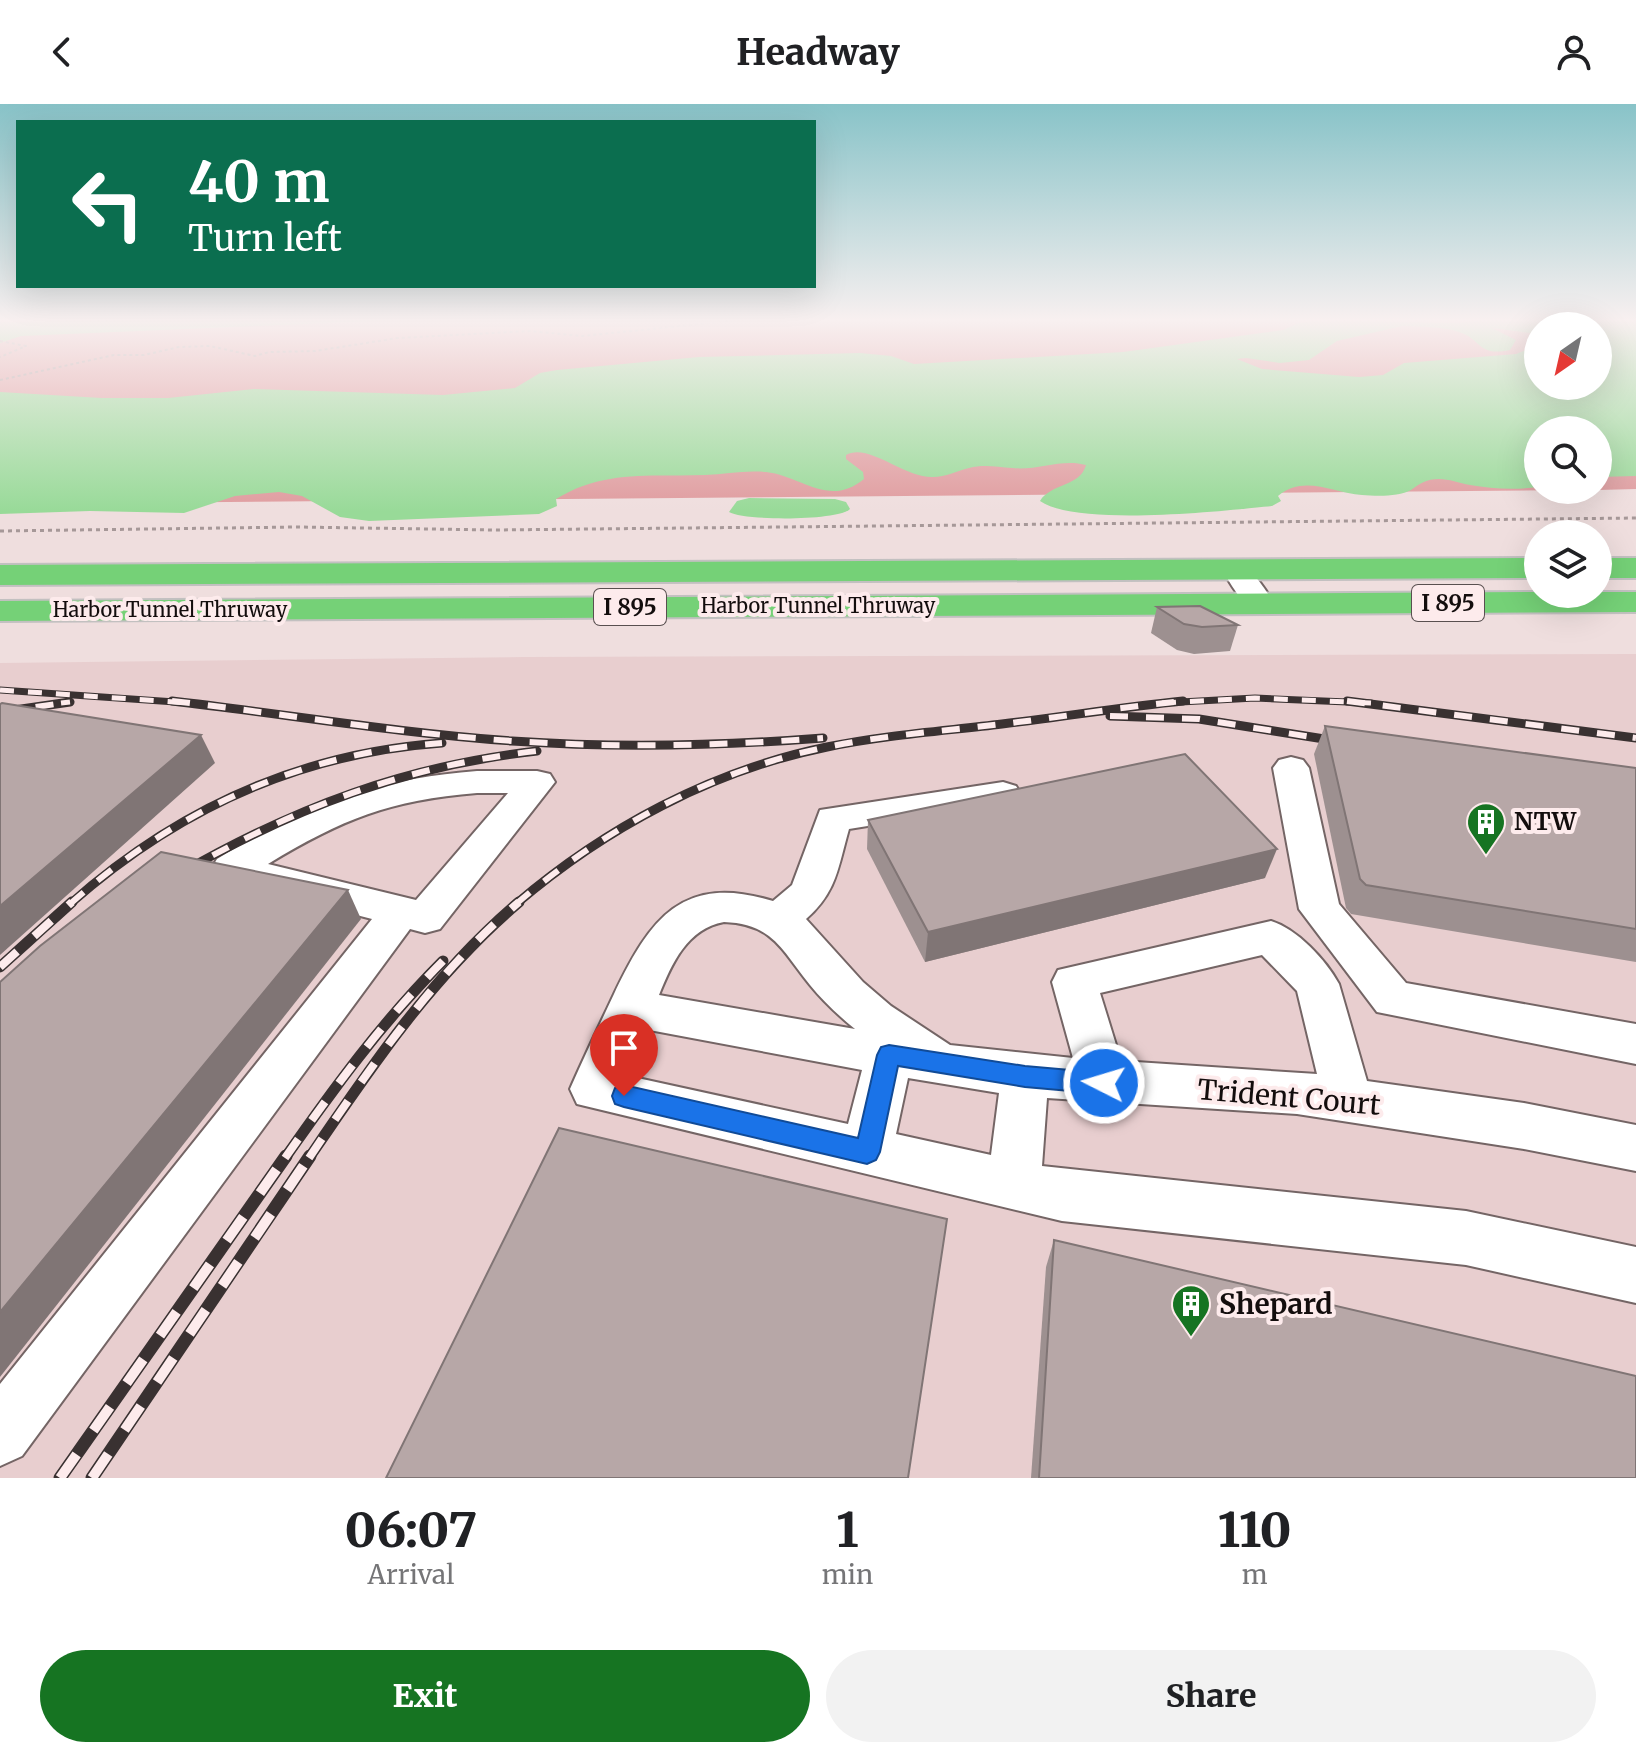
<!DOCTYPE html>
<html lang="en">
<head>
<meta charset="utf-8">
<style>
  :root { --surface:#fff; --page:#f2f2f2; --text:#202124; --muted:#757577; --accent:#167422 }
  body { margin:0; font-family:Merriweather,serif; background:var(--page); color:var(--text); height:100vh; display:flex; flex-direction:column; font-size:30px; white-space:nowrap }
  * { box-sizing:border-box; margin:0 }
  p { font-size:26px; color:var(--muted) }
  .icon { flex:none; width:44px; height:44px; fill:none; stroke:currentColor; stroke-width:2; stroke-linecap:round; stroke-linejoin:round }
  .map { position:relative; height:1374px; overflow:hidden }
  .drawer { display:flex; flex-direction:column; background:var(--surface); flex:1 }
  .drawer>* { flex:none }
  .hud { position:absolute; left:16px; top:16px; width:800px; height:168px; border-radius:0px; box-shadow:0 8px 32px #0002; background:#0b6e4f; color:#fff; overflow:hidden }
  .needle { width:52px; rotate:214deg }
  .tools { position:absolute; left:1524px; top:208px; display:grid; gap:16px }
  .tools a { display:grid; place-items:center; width:88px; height:88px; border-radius:50%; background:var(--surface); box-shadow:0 8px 32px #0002; font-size:40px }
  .pin { position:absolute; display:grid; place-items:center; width:68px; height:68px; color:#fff; margin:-82px -34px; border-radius:50% 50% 50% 0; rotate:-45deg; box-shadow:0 0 8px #0007 }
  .pin .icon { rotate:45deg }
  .me { position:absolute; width:88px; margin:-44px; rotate:275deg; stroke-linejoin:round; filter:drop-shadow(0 0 6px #0008) }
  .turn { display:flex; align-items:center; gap:28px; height:168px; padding:0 40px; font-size:36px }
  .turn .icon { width:104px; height:104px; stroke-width:2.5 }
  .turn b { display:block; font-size:56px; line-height:68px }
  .eta { display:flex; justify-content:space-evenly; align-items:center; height:136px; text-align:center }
  .eta b { font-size:48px; font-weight:800; line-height:56px }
  .action { display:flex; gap:16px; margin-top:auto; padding:16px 40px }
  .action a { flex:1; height:92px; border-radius:48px; background:var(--accent); color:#fff; font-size:32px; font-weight:800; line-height:92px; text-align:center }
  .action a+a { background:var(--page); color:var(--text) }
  header { display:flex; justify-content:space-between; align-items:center; height:104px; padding:0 40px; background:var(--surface); font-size:36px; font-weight:800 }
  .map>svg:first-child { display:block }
</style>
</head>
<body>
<header><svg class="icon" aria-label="back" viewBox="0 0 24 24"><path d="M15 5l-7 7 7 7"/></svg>Headway<svg class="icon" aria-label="person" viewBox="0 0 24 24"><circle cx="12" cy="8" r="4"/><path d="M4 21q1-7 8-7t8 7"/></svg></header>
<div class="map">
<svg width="1636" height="1374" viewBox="0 0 1636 1374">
  <rect width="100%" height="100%" fill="#efdede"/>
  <!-- built -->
  <path fill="#e8cecf" d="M 1636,550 L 1636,1374 L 0,1374 L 0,559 L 524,553 Z"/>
  <!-- green -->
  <path fill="#df9b9e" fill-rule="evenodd" d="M 0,216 L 1636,216 L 1636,385 L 1598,386 L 1598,326 L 1538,326 L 1538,386 L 1577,386 L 0,400 ZM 1538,222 L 1598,222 L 1598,282 L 1538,282 Z"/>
  <!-- water -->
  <g fill="#98da98" fill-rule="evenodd">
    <path d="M 141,216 L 400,216 L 21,232 L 0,239 L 0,218 Z"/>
    <path d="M 1319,216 L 1459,219 L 1481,216 L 1636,216 L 1636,372 L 1598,373 L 1598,326 L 1538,326 L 1538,383 C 1516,386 1492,385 1470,381 C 1459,379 1449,375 1439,375 C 1426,375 1421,379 1411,386 C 1399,393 1376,392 1362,391 C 1333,389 1304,370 1278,392 L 1281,397 L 1272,402 C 1223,407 1078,423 1040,397 C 1051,379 1080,383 1086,361 C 1062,354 1037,367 1012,364 C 997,363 984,360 969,364 C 956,367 946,373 933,373 C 904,374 868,338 846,351 L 846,355 L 863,368 L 864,375 C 829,404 802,372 766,368 C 745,366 726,370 705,371 C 652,373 604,365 556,395 L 557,402 L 539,410 L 369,417 L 340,413 L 302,392 L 279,388 L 235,392 L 184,409 L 90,407 L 0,410 L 0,288 L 102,294 L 168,294 L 254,285 L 443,291 L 515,284 L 540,269 L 557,266 L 699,253 L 860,249 L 891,252 L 914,260 L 1123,248 L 1283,226 L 1298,219 ZM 1402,222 C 1421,223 1441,222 1459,228 C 1482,235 1477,253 1510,246 L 1516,236 L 1492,224 L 1538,230 L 1538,222 L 1598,222 L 1598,282 L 1538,282 L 1538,241 L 1516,250 L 1404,259 L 1383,271 L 1359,273 L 1262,265 L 1237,255 L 1246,254 L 1280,259 L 1309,256 L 1337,237 Z"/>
    <path d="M 749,394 L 835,395 L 846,398 L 850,405 C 838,417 744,417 729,408 L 737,397 Z"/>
  </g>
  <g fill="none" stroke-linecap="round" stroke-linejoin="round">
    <defs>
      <g id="minor">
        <path d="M 1235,458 C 1252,462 1265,486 1275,500 L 1271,506 C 1246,512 1234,484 1222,466 L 1226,460 Z"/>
        <path d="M 1291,653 L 1303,656 L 1309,664 L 1339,800 L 1406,879 L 1636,920 L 1636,960 L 1377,908 L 1299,805 L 1273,664 L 1279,656 Z"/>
        <path d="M 477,667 L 537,667 L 550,670 L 555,678 L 440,825 L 425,829 L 410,825 L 22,1352 L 0,1362 L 0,1280 L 372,815 L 217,775 L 211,765 L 217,755 C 305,702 374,675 477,667 ZM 477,689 L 508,689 L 416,796 L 268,760 C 342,715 390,696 477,689 Z"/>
        <path d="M 1003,678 L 1016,682 L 1021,690 L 1016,698 L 849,725 C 838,763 837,788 806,815 L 863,878 L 891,902 L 950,941 L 1073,954 L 1052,878 L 1058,866 L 1271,817 C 1297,825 1326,856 1339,880 L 1367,977 L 1524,999 L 1636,1021 L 1636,1067 L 1524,1045 L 1297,1010 L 1047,994 L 1042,1062 L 1466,1107 L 1636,1143 L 1636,1199 L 1466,1161 L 1062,1117 L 577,1000 L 570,985 C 584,953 599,922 614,890 C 650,815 682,769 773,797 L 792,781 L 820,706 ZM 724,818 C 774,820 782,847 810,881 C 823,897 839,912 855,925 L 659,891 C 672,859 687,825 724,818 ZM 1262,851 L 1297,887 L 1317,970 L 1121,957 L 1100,889 ZM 644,925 L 862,966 L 848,1020 L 624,971 ZM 908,974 L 999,989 L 991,1051 L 896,1030 Z"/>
      </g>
      <g id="highway">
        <path d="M 1538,454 L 1538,474 L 0,481 L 0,461 Z"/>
        <rect x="1598" y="454" width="38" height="20"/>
        <path d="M 1538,488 L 1636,488 L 1636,508 L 0,517 L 0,497 Z"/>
      </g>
    </defs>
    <!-- minor casing -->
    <use href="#minor" stroke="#746565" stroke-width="4"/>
    <!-- highway casing -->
    <use href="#highway" stroke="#c2c0c0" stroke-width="4"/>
    <!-- path-far1 -->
    <g stroke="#a69898" stroke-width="2" stroke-dasharray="3 3" stroke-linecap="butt">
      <path d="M 0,237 L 26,242 L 0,253"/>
      <path d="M 0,276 L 114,251 L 144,251 L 179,243 L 210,242 L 255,252 L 269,248 L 315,247 L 398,234 L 530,227 L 582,232 L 740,216"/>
    </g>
    <!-- path -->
    <path stroke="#a69898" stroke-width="3" stroke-dasharray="4 4" stroke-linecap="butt" d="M 0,427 L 297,423 L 496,426 L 1636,414"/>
    <!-- minor -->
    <use href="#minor" fill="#fff" fill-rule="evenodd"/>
    <!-- highway -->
    <use href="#highway" fill="#75d177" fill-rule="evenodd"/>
    <defs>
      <g id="rail-far3">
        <path d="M 0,586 L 190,599"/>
        <path d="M 61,599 L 70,598"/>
        <path d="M 1162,599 L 1255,594 L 1371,599"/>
      </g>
      <g id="rail-far2">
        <path d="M 172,597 C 286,610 398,629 512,637 C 616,644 719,642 823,634"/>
        <path d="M 1347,597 L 1636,634"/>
        <path d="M 0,608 L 70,598"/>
        <path d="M 1110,612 L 1199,615 L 1343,638"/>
        <path d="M 181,769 C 296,703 405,662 537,647"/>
        <path d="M 70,800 C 176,706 300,649 442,639"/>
        <path d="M 516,800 C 605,724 713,666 827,643 C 885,631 944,627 1002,620 C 1062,613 1122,603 1183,597"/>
      </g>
      <g id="rail-far1">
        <path d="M 0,863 L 72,798"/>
        <path d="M 285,1054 C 334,984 382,918 443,857"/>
        <path d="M 309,1054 C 372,961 433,871 519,798"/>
      </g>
      <g id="rail">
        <path d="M 60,1374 L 286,1052"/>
        <path d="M 92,1374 L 310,1052"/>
      </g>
    </defs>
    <!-- rail-far3 casing -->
    <use href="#rail-far3" stroke="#393131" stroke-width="7"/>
    <!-- rail-far2 casing -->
    <use href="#rail-far2" stroke="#393131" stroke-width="9"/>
    <!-- rail-far1 casing -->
    <use href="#rail-far1" stroke="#393131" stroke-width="11"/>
    <!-- rail casing -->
    <use href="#rail" stroke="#393131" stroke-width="13"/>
    <!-- rail-far3 -->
    <use href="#rail-far3" stroke="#fdebec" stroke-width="5" stroke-dasharray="14" stroke-linecap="butt"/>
    <!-- rail-far2 -->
    <use href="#rail-far2" stroke="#fdebec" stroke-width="6" stroke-dasharray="18" stroke-linecap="butt"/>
    <!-- rail-far1 -->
    <use href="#rail-far1" stroke="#fdebec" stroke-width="8" stroke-dasharray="23" stroke-linecap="butt"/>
    <!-- rail -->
    <use href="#rail" stroke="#fdebec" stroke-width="10" stroke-dasharray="29" stroke-linecap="butt"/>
  </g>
  <!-- wall -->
  <g fill="#9d9090">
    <path d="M 1157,503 L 1238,521 L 1230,547 L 1194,550 L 1177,546 L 1151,529 Z"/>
    <path d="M 1325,622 L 1636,664 L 1636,858 L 1351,810 L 1346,804 L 1314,650 Z"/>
    <path d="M 868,716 L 1265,774 L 925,858 L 867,745 Z"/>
    <path d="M 1054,1136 L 1636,1374 L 1031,1374 L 1046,1163 Z"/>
  </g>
  <!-- shaded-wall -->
  <g fill="#807575">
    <path d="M 201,631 L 215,659 L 0,851 L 0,802 Z"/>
    <path d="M 1277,745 L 1265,774 L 925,858 L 928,828 Z"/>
    <path d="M 348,786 L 361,815 L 0,1273 L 0,1208 Z"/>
  </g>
  <!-- building -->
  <g fill="#b7a7a7" stroke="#807575" stroke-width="2">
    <path d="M 1200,502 L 1238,521 L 1202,523 L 1184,520 L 1157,503 Z"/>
    <path d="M 2,599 L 201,631 L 0,802 L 0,600 Z"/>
    <path d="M 1325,622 L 1636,664 L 1636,825 L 1366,781 L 1360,775 Z"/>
    <path d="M 1185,650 L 1277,745 L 928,828 L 868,716 Z"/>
    <path d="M 161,748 L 348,786 L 0,1208 L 0,878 L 40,842 Z"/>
    <path d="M 559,1024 L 947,1115 L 908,1374 L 386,1374 Z"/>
    <path d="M 1054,1136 L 1636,1272 L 1636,1374 L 1039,1374 Z"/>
  </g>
  <!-- sky -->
  <linearGradient id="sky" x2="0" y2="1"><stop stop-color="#88c3c8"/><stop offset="0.53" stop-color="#f8f0f0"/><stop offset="1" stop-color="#f8f0f0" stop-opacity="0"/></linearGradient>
  <rect width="1636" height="408" fill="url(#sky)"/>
  <!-- route -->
  <path fill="#1a73e8" stroke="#114b97" stroke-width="2" d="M 889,941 L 1025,962 L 1104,969 L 1112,972 L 1116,979 L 1112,987 L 1104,990 L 1025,983 L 898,962 L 880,1048 L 876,1056 L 867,1060 L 624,1003 L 615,1000 L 612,992 L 615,984 L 624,981 L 858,1034 L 877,951 L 881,943 Z"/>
  <!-- icons -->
  <defs>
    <symbol id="building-pin" viewBox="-11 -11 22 30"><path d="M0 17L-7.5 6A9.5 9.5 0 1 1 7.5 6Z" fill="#167422" stroke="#fdebec"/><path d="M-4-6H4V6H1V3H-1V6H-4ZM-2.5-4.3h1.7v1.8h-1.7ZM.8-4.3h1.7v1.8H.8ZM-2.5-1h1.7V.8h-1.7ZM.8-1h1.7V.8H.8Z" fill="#fff"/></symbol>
  </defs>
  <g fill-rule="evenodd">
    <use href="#building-pin" x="1464" y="696" width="44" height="60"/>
    <use href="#building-pin" x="1169" y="1178" width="44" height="60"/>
  </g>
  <g text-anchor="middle" stroke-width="8" stroke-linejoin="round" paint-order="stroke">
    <!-- far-street labels -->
    <g font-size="20" fill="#130d0d" stroke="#fdebec">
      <text x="818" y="509">Harbor Tunnel Thruway</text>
      <text x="170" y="513">Harbor Tunnel Thruway</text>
    </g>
    <!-- shield labels -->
    <g fill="#fdebec" stroke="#595050" stroke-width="2">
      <rect x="1412" y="481" width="72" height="36" rx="6"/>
      <rect x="594" y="485" width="72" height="36" rx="6"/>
    </g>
    <g font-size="22" font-weight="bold" fill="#130d0d">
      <text x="1448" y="507">I 895</text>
      <text x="630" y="511">I 895</text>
    </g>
    <!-- poi labels -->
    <g font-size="24" font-weight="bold" fill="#130d0d" stroke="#fdebec" text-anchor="start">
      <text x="1514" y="726">NTW</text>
    </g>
    <!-- near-street labels -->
    <g font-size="28" fill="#130d0d" stroke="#fdebec">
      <text transform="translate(1289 993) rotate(5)" y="10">Trident Court</text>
    </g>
    <!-- near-poi labels -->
    <g font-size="28" font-weight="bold" fill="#130d0d" stroke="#fdebec" text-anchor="start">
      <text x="1219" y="1210">Shepard</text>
    </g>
  </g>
</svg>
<div class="tools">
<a><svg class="needle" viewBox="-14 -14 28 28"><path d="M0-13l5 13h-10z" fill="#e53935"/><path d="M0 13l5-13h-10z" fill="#757577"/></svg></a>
<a><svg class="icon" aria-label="search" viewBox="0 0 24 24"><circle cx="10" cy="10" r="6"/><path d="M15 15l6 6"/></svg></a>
<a><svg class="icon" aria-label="layers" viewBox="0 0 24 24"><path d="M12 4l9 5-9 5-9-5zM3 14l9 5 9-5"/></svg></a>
</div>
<div class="pin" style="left:624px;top:992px;background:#d93025"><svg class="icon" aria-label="arrive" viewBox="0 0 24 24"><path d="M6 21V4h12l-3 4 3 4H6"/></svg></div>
<svg class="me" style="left:1104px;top:979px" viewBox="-20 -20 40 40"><circle r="17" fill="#1a73e8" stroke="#fff" stroke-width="3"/><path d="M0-11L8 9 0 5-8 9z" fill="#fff"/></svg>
<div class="hud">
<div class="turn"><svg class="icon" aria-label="left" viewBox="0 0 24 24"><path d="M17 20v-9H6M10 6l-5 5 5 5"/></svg><div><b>40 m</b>Turn left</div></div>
</div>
</div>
<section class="drawer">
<div class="eta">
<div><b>06:07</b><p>Arrival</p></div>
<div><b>1</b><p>min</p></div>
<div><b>110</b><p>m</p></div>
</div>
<div class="action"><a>Exit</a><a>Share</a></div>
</section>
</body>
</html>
